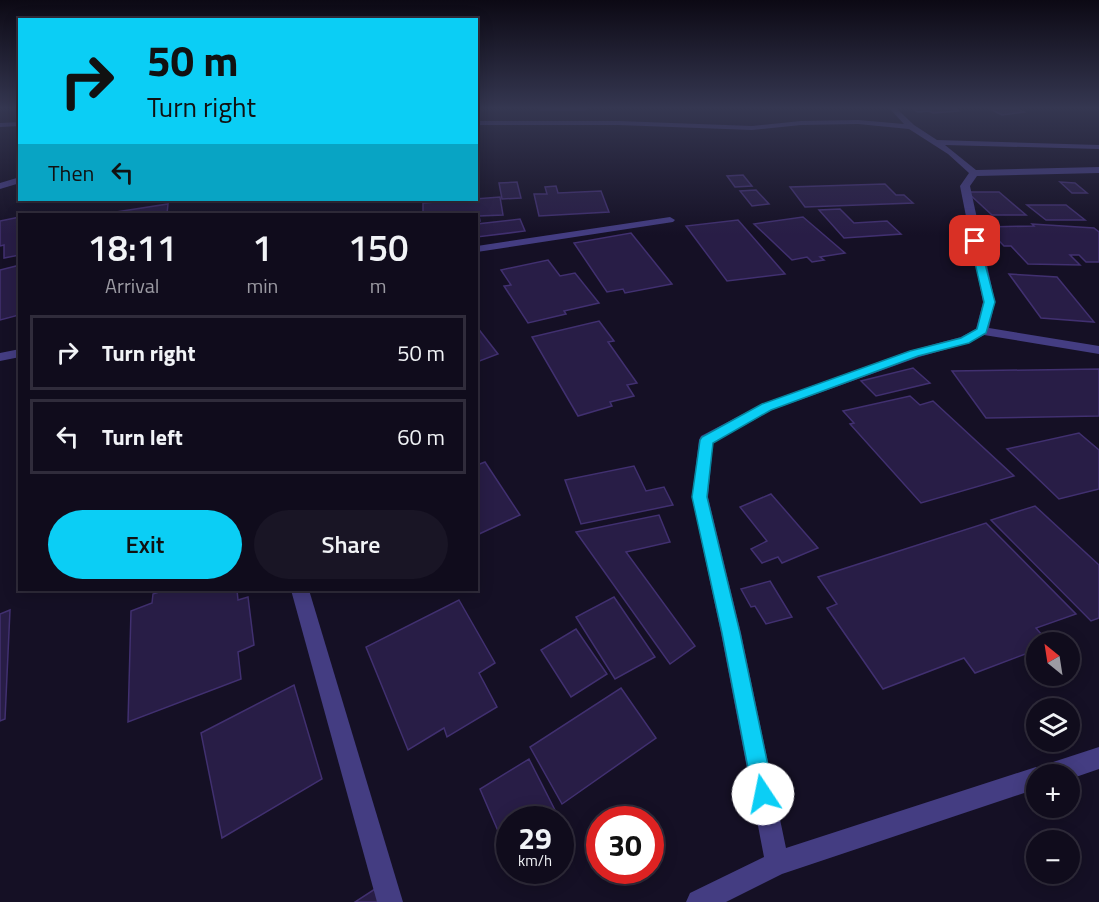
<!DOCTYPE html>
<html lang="en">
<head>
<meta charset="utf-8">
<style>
  :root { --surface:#100c1c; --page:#191525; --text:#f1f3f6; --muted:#9c9ba3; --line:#302c3b; --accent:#0bcef5 }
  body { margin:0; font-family:"Titillium Web",sans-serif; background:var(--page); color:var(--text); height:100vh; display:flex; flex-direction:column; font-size:22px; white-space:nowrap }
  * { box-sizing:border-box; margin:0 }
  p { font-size:20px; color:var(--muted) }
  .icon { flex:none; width:33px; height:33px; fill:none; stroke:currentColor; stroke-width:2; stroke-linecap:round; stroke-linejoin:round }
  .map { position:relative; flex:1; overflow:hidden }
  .side { position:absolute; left:18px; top:213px; width:460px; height:378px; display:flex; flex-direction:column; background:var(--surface); border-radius:0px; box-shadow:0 3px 15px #0003,0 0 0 2px var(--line) }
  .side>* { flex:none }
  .banner { position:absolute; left:18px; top:18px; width:460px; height:183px; border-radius:0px; box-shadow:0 3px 15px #0003,0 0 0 2px var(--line); background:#0bcef5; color:#111; overflow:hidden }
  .needle { width:39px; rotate:330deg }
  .controls { position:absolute; left:1026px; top:632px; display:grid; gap:12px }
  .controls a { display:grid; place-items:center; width:54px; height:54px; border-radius:50%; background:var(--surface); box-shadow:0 3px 15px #0003,0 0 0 2px var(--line); font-size:30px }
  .speed { position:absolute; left:496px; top:806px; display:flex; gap:12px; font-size:30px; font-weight:700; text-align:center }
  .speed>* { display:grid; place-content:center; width:78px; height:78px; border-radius:50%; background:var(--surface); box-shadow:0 3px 15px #0003,0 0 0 2px var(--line); line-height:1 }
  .speed small { font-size:15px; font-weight:400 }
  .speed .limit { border:9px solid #d22; background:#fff; color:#111 }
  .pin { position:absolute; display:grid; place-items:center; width:51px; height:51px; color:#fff; margin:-26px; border-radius:12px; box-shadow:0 3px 9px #0006 }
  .me { position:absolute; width:66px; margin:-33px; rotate:349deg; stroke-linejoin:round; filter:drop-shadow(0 0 4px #0008) }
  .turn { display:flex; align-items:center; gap:21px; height:126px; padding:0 30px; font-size:27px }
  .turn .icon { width:78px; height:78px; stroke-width:2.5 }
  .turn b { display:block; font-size:42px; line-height:51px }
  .then { display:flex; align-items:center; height:57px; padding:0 30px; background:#0003; gap:12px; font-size:22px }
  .eta { display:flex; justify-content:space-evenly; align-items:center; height:102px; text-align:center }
  .eta b { font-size:36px; font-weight:600; line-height:42px }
  .cta { display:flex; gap:12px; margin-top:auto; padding:12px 30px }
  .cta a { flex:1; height:69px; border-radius:36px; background:var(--accent); color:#111; font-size:24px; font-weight:600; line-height:69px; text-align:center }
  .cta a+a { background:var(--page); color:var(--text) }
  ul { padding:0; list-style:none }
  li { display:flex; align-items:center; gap:18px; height:75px; margin:0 12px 9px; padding:0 18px; border:3px solid var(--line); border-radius:0px }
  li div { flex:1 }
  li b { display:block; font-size:22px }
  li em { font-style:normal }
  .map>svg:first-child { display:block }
</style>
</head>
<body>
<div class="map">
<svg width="1099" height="902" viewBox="0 0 1099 902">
  <rect width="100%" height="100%" fill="#151025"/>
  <!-- building -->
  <g fill="#281d46" stroke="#413070" stroke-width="1.5">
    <rect x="541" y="108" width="44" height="2"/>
    <path d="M 911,108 L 954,108 L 959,111 L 933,113 L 929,111 L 918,112 Z"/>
    <path d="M 1015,108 L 1024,112 L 1002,115 L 990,109 Z"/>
    <path d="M 743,175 L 752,186 L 735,187 L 727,176 Z"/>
    <path d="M 517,182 L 521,198 L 502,199 L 499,183 Z"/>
    <path d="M 1060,182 L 1075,183 L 1087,193 L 1072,193 Z"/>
    <path d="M 885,184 L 896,195 L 904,195 L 913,203 L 805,207 L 790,187 Z"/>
    <path d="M 556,186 L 558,193 L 601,191 L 609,212 L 539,216 L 534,194 L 547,194 L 545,187 Z"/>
    <path d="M 756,190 L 769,204 L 752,206 L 740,191 Z"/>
    <path d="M 967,192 L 999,192 L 1026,215 L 992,215 Z"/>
    <path d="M 500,197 L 503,215 L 479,216 L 480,221 L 477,221 L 477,214 L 423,214 L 423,203 Z"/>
    <path d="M 168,204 L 167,214 L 103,214 Z"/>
    <path d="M 1027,205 L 1066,205 L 1085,220 L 1046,220 Z"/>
    <path d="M 840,209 L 854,223 L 887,221 L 901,234 L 844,238 L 819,210 Z"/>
    <path d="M 20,217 L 20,255 L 4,258 L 4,245 L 0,246 L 0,221 Z"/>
    <path d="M 803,217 L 845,253 L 820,257 L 824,260 L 812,262 L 807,257 L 792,260 L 754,224 Z"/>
    <path d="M 520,219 L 525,231 L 477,237 L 477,224 Z"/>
    <path d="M 738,220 L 785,274 L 727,281 L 686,226 Z"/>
    <path d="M 1032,224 L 1094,228 L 1099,232 L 1099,262 L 1086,262 L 1079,255 L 1070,255 L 1080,265 L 1028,264 L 1011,246 L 1004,246 L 986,227 L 1034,226 Z"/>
    <path d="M 631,233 L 672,284 L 625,293 L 623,289 L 607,292 L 574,243 Z"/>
    <path d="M 548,260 L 560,276 L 575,273 L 599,303 L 564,311 L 566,314 L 528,323 L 504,286 L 511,285 L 501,270 Z"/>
    <path d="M 20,265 L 19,315 L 0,320 L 0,270 Z"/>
    <path d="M 1009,274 L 1057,277 L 1094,322 L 1041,318 Z"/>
    <path d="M 599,321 L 614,341 L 608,342 L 637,383 L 627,385 L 634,396 L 610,402 L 612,406 L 578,416 L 532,337 Z"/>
    <path d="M 477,327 L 498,354 L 477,362 Z"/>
    <path d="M 913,368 L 930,383 L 876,396 L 861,381 Z"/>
    <path d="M 1099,369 L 1099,416 L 986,418 L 952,371 Z"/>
    <path d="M 910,396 L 920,405 L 933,401 L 1014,476 L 921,503 L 850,424 L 854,423 L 843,411 Z"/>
    <path d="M 1079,433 L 1099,450 L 1099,489 L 1059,499 L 1007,449 Z"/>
    <path d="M 485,462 L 520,515 L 477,535 L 477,465 Z"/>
    <path d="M 634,466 L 646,491 L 664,487 L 673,505 L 581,524 L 565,480 Z"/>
    <path d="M 771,494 L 818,548 L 782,563 L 778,557 L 762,563 L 751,549 L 767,541 L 740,507 Z"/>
    <path d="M 1035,506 L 1099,565 L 1099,618 L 1091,621 L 991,520 Z"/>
    <path d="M 659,515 L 670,542 L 626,552 L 695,646 L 670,664 L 576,532 Z"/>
    <path d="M 986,523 L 1076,614 L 1036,628 L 1048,642 L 1036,642 L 1036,650 L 975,673 L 964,658 L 883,689 L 827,608 L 837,604 L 818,577 Z"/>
    <path d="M 770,581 L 792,617 L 766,624 L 755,606 L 751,607 L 741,589 Z"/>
    <path d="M 165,590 L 237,590 L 238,600 L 248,597 L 254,645 L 238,652 L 241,679 L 128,722 L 131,611 L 152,603 L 153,594 Z"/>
    <path d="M 614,597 L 655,657 L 615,679 L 576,617 Z"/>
    <path d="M 459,600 L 495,663 L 479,673 L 497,707 L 447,737 L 444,728 L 408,750 L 366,647 Z"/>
    <path d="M 10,610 L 5,719 L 0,721 L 0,614 Z"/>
    <path d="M 576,629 L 607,674 L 571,697 L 541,650 Z"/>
    <path d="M 294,685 L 322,779 L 222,838 L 201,733 Z"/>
    <path d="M 621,688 L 656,738 L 562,804 L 530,747 Z"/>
    <path d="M 529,759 L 559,818 L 510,819 L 510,850 L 507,852 L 480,789 Z"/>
    <path d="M 375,889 L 379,902 L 355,902 Z"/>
  </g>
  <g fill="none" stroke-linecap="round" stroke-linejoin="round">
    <!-- minor -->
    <g fill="#443d82" fill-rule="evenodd">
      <path d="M 889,108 L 896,108 L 914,125 L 937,140 L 1099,145 L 1099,149 L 945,145 L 976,170 L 1099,167 L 1099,173 L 977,176 L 970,186 L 995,302 L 989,328 L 1099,346 L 1099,354 L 984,335 L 969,343 L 919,357 L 772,410 L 713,443 L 708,497 L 741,633 L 786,848 L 1036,767 L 1041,769 L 1050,763 L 1099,747 L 1099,769 L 1070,779 L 1070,774 L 1036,774 L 1036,789 L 782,874 L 726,902 L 686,902 L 690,893 L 764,857 L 721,633 L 692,497 L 699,440 L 701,436 L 762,404 L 909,351 L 961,337 L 976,329 L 983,302 L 960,186 L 969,173 L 948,154 L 909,129 L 858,124 L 801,125 L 752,130 L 619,125 L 477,125 L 477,121 L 619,121 L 752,126 L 801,121 L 858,120 L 904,124 Z"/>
      <path d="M 20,122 L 20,126 L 0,127 L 0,123 Z"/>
      <path d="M 20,177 L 20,183 L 0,189 L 0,183 Z"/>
      <path d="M 670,217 L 675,220 L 673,222 L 477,252 L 477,246 Z"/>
      <path d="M 20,349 L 20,357 L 0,361 L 0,353 Z"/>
      <path d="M 291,590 L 309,590 L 403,902 L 377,902 Z"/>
    </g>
  </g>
  <!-- sky -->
  <linearGradient id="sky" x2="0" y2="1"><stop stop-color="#0c0914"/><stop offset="0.46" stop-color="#353751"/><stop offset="1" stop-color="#353751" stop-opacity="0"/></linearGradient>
  <rect width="1099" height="235" fill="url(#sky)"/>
  <!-- route -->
  <path fill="#0bcef5" stroke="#07869f" stroke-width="1.5" d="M 975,238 L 979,241 L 995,302 L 986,333 L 969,343 L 918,356 L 771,410 L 713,443 L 707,497 L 740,633 L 774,794 L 771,802 L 763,805 L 756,802 L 753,794 L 722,633 L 692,497 L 700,440 L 702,437 L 762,404 L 910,351 L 961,338 L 977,329 L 984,302 L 970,241 Z"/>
</svg>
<div class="controls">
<a><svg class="needle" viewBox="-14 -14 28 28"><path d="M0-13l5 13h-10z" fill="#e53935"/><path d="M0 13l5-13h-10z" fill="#9c9ba3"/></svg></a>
<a><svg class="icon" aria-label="layers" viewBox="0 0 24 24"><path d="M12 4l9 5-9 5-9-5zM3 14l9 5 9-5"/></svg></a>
<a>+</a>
<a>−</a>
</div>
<div class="speed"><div>29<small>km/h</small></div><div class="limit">30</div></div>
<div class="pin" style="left:975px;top:241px;background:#d93025"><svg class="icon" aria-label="arrive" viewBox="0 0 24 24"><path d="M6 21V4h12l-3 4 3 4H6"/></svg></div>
<svg class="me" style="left:763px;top:794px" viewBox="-20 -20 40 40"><circle r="19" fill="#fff"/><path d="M0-13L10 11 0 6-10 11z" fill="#0bcef5"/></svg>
<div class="banner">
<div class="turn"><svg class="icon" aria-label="right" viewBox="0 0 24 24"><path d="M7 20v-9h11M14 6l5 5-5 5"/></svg><div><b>50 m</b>Turn right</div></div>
<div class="then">Then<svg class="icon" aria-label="left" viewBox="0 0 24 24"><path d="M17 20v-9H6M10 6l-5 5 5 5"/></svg></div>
</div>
<section class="side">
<div class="eta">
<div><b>18:11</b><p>Arrival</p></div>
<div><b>1</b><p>min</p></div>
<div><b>150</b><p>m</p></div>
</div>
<ul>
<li><svg class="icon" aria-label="right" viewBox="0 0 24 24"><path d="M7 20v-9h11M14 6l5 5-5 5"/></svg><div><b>Turn right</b></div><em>50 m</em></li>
<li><svg class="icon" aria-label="left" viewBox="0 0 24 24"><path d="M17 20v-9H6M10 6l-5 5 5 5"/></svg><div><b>Turn left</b></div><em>60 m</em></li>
</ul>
<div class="cta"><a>Exit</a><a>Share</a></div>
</section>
</div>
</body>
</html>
